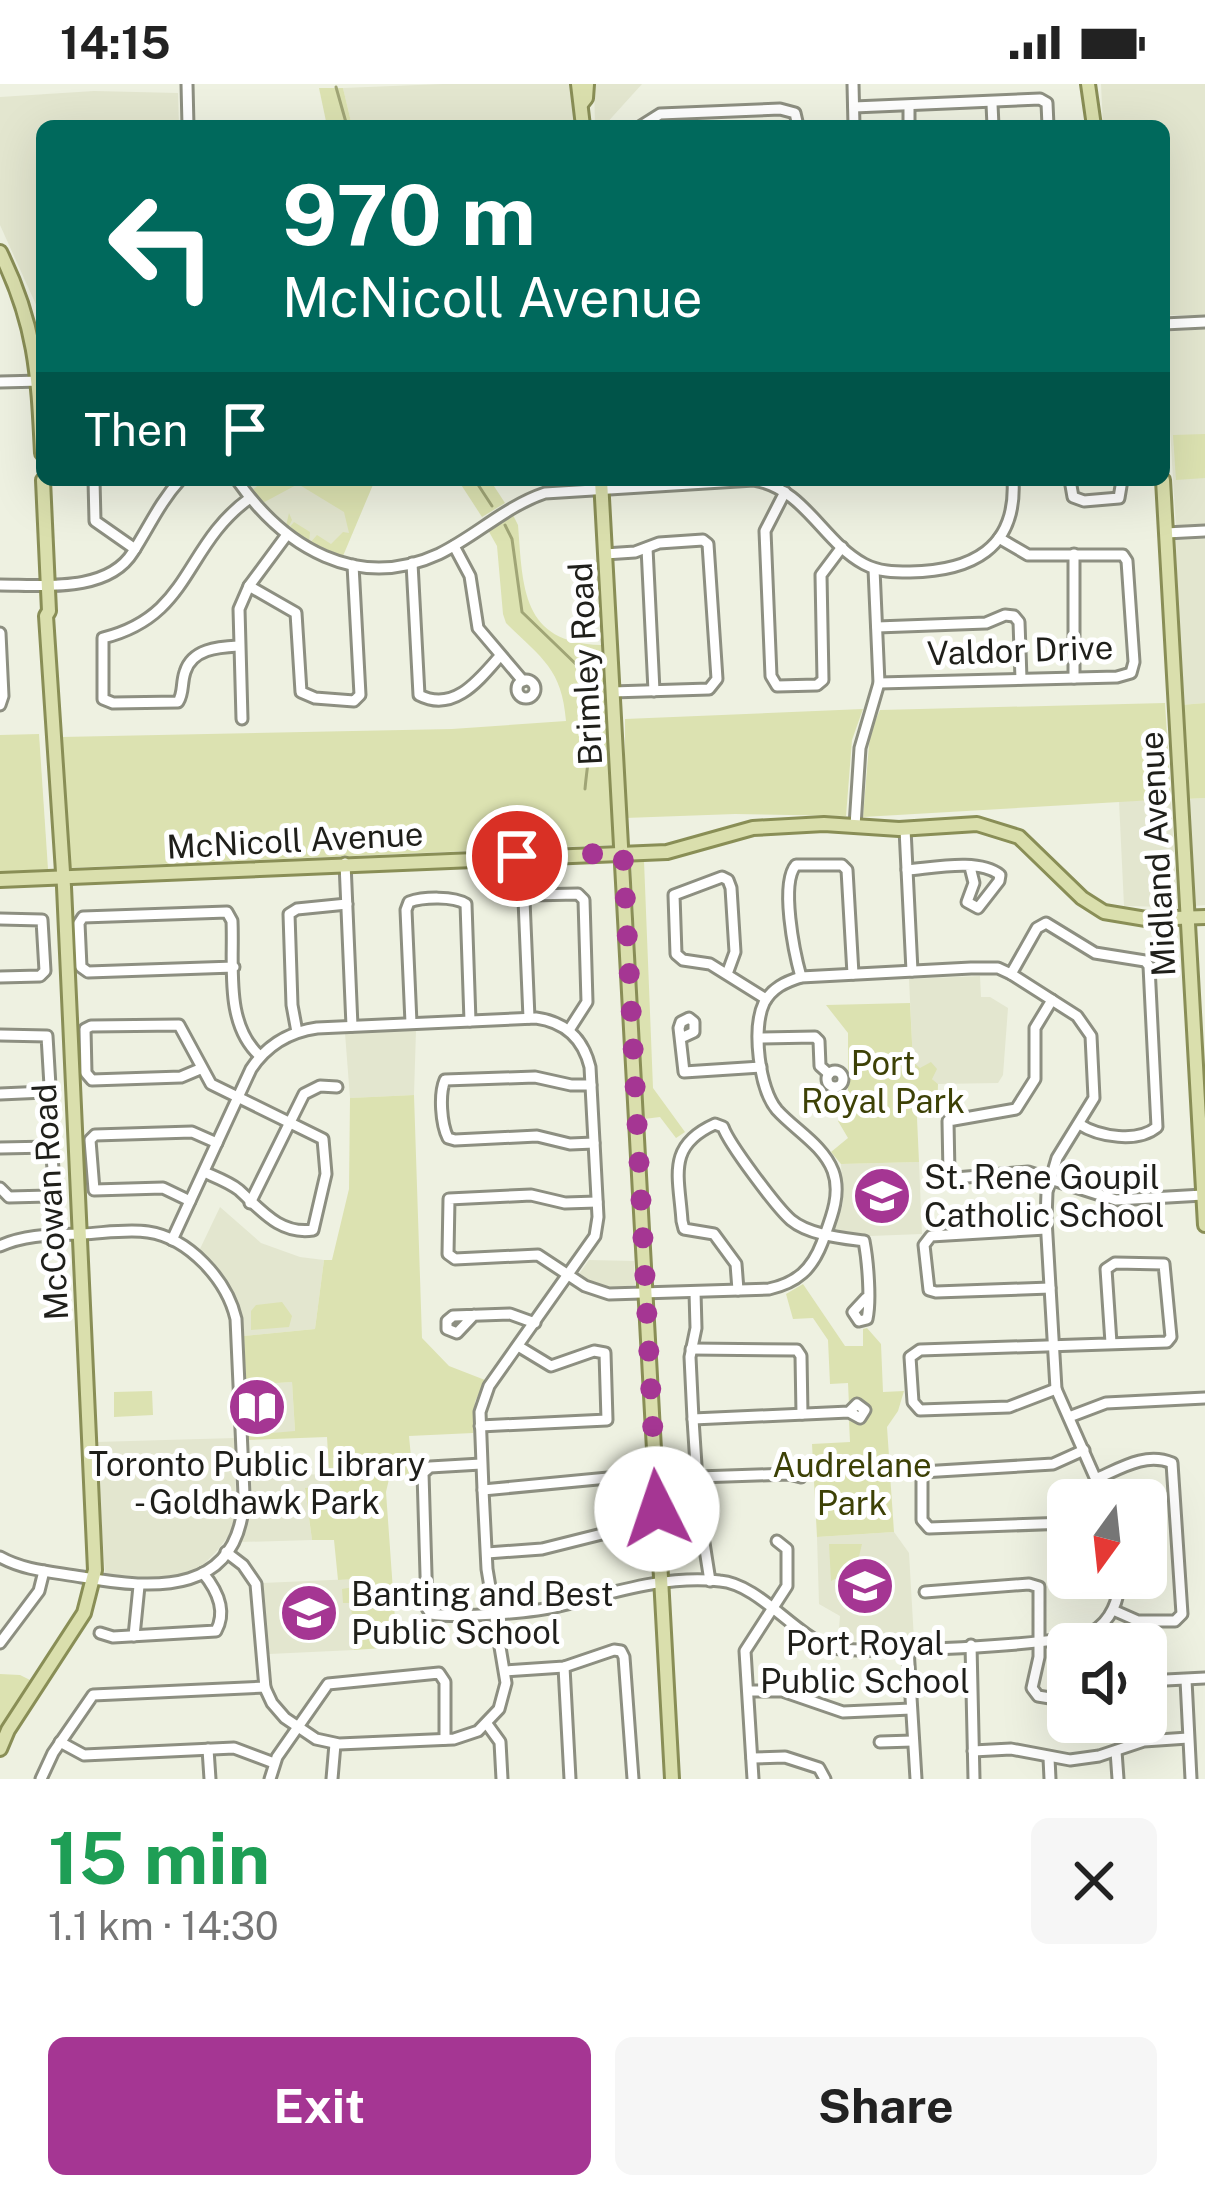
<!DOCTYPE html>
<html lang="en">
<head>
<meta charset="utf-8">
<style>
  :root { --surface:#fff; --page:#f6f6f6; --text:#222; --muted:#767676; --accent:#a53693 }
  body { margin:0; font-family:"Public Sans",sans-serif; background:var(--page); color:var(--text); height:100vh; display:flex; flex-direction:column; font-size:45px; white-space:nowrap }
  * { box-sizing:border-box; margin:0 }
  p { font-size:39px; color:var(--muted) }
  .icon { flex:none; width:66px; height:66px; fill:none; stroke:currentColor; stroke-width:2; stroke-linecap:round; stroke-linejoin:round }
  .map { position:relative; height:1695px; overflow:hidden }
  .drawer { display:flex; flex-direction:column; background:var(--surface); flex:1 }
  .drawer>* { flex:none }
  .hud { position:absolute; left:36px; top:36px; width:1134px; height:366px; border-radius:18px; box-shadow:0 12px 48px #0002; background:#00695c; color:#fff; overflow:hidden }
  .needle { width:78px; rotate:195deg }
  .fabs { position:absolute; left:1047px; top:1395px; display:grid; gap:24px }
  .fabs a { display:grid; place-items:center; width:120px; height:120px; border-radius:18px; background:var(--surface); box-shadow:0 12px 48px #0002; font-size:60px }
  .pin { position:absolute; display:grid; place-items:center; width:102px; height:102px; color:#fff; margin:-51px; border:6px solid #fff; border-radius:50%; box-shadow:0 3px 12px #0007 }
  .me { position:absolute; width:132px; margin:-66px; rotate:356deg; stroke-linejoin:round; filter:drop-shadow(0 0 9px #0008) }
  .turn { display:flex; align-items:center; gap:42px; height:252px; padding:0 48px; font-size:54px }
  .turn .icon { width:156px; height:156px; stroke-width:2.5 }
  .turn b { display:block; font-size:84px; line-height:102px }
  .then { display:flex; align-items:center; height:114px; padding:0 48px; background:#0003; gap:24px; font-size:45px }
  .round { display:grid; place-items:center; flex:none; width:126px; height:126px; border-radius:18px; background:var(--page) }
  .headline { display:flex; align-items:center; justify-content:space-between; height:204px; padding:0 48px }
  h1 { font-size:72px; font-weight:700; line-height:90px; color:#1e9e55 }
  .button { display:flex; gap:24px; margin-top:auto; padding:24px 48px }
  .button a { flex:1; height:138px; border-radius:18px; background:var(--accent); color:#fff; font-size:48px; font-weight:700; line-height:138px; text-align:center }
  .button a+a { background:var(--page); color:var(--text) }
  .status { display:flex; justify-content:space-between; align-items:center; height:84px; padding:0 60px; background:var(--surface); direction:ltr }
  .status svg { height:33px; fill:currentColor }
  .map>svg:first-child { display:block }
</style>
</head>
<body>
<div class="status"><b>14:15</b><svg viewBox="0 0 49 12"><path d="M0 12V9h3v3zM5 12V6h3v6zM10 12V3h3v9zM15 12V0h3v12zM26 1h20v11H26zM47 4h2v5h-2z"/></svg></div>
<div class="map">
<svg width="1205" height="1695" viewBox="0 0 1205 1695">
  <rect width="100%" height="100%" fill="#eef1e1"/>
  <!-- built -->
  <g fill="#e3e6cf">
    <path d="M 443,0 L 573,0 L 576,42 L 352,42 L 343,4 Z"/>
    <path d="M 594,0 L 642,0 L 604,42 L 595,42 Z"/>
    <path d="M 1101,0 L 1205,0 L 1205,231 L 1164,231 L 1164,42 L 1103,42 Z"/>
    <path d="M 94,7 L 178,9 L 179,42 L 42,42 L 42,234 L 0,141 L 0,13 Z"/>
    <path d="M 1205,245 L 1205,440 L 1176,442 L 1164,248 Z"/>
    <path d="M 245,396 L 374,396 L 343,470 L 311,460 L 282,440 Z"/>
    <path d="M 1205,455 L 1205,619 L 1181,621 L 1176,456 Z"/>
    <path d="M 1205,714 L 1205,821 L 1195,822 L 1186,715 Z"/>
    <path d="M 1171,715 L 1177,819 L 1168,823 L 1124,822 L 1119,717 Z"/>
    <path d="M 980,892 L 981,913 L 990,913 L 1008,924 L 1003,991 L 998,999 L 938,1000 L 913,979 L 909,895 Z"/>
    <path d="M 416,946 L 414,1011 L 350,1014 L 345,949 Z"/>
    <path d="M 919,1078 L 922,1150 L 870,1152 L 834,1145 L 843,1120 L 841,1080 Z"/>
    <path d="M 220,1123 L 261,1159 L 300,1173 L 324,1176 L 315,1245 L 244,1252 L 235,1210 L 199,1167 Z"/>
    <path d="M 589,1176 L 634,1177 L 635,1201 L 611,1204 L 589,1197 L 579,1190 Z"/>
    <path d="M 292,1298 L 295,1348 L 248,1351 L 246,1301 Z"/>
    <path d="M 235,1354 L 236,1429 L 230,1450 L 216,1468 L 199,1485 L 178,1493 L 155,1496 L 105,1489 L 96,1358 Z"/>
    <path d="M 330,1390 L 331,1402 L 305,1405 L 312,1456 L 241,1458 L 249,1430 L 250,1392 Z"/>
    <path d="M 894,1448 L 909,1469 L 914,1556 L 838,1557 L 840,1532 L 819,1520 L 817,1453 Z"/>
    <path d="M 354,1495 L 354,1566 L 269,1570 L 262,1499 Z"/>
  </g>
  <!-- green -->
  <g fill="#dce2b1">
    <path d="M 319,4 L 343,4 L 352,42 L 327,42 Z"/>
    <path d="M 1205,350 L 1205,394 L 1176,396 L 1173,351 Z"/>
    <path d="M 277,396 L 375,396 L 343,472 L 347,476 L 316,466 L 285,446 L 289,429 L 292,436 L 287,446 L 294,438 L 310,448 L 309,460 L 317,451 L 331,460 L 343,448 L 349,449 L 344,428 L 298,400 L 259,421 L 250,408 L 262,398 L 278,399 Z"/>
    <path d="M 458,396 L 490,396 L 505,419 L 482,433 Z"/>
    <path d="M 513,431 L 518,441 C 523,503 521,559 601,561 L 613,761 L 67,784 L 61,653 L 452,645 L 566,637 C 562,584 541,574 506,539 L 503,530 L 497,462 L 488,446 Z"/>
    <path d="M 1165,619 L 1171,715 L 863,733 L 870,649 L 880,626 Z"/>
    <path d="M 1205,619 L 1205,714 L 1186,715 L 1181,621 Z"/>
    <path d="M 863,625 L 852,656 L 846,732 L 735,730 L 625,734 L 625,635 Z"/>
    <path d="M 39,650 L 48,785 L 0,788 L 0,651 Z"/>
    <path d="M 631,777 L 644,777 L 653,1004 L 685,1048 L 676,1054 L 660,1033 L 644,1035 Z"/>
    <path d="M 910,919 L 913,978 L 920,984 L 931,978 L 937,985 L 932,995 L 938,1000 L 937,1027 L 916,1012 L 919,1078 L 841,1080 L 831,1068 L 848,1054 L 838,1037 L 848,1032 L 848,949 L 826,921 Z"/>
    <path d="M 414,1011 L 422,1254 L 449,1282 L 485,1296 L 475,1318 L 473,1349 L 409,1352 L 413,1394 L 389,1395 L 386,1408 L 397,1563 L 354,1566 L 351,1519 L 343,1519 L 342,1505 L 354,1503 L 354,1495 L 338,1496 L 334,1456 L 312,1456 L 305,1404 L 330,1402 L 327,1353 L 248,1356 L 248,1351 L 295,1347 L 292,1298 L 246,1301 L 244,1252 L 315,1245 L 324,1176 L 332,1176 L 349,1105 L 350,1014 Z"/>
    <path d="M 803,1200 L 845,1262 L 863,1262 L 863,1245 L 867,1244 L 881,1260 L 883,1308 L 904,1307 L 898,1327 L 887,1343 L 890,1387 L 914,1386 L 890,1390 L 894,1448 L 817,1453 L 812,1360 L 850,1358 L 849,1337 L 864,1340 L 871,1327 L 862,1317 L 849,1321 L 848,1299 L 830,1300 L 828,1256 L 813,1234 L 793,1235 L 786,1210 Z"/>
    <path d="M 282,1218 L 292,1232 L 289,1243 L 251,1246 L 251,1227 L 256,1221 Z"/>
    <path d="M 152,1307 L 153,1331 L 114,1333 L 114,1308 Z"/>
    <path d="M 862,1460 L 856,1485 L 831,1497 L 829,1460 Z"/>
    <path d="M 0,1590 L 20,1591 L 32,1597 L 0,1648 Z"/>
  </g>
  <g fill="none" stroke-linecap="round" stroke-linejoin="round">
    <!-- stream -->
    <g stroke="#a0a576" stroke-width="3">
      <path d="M 336,3 L 347,42"/>
      <path d="M 475,396 L 492,422"/>
      <path d="M 505,441 L 512,455 L 522,528 L 582,586 C 600,619 588,669 585,705"/>
    </g>
    <defs>
      <g id="minor">
        <path d="M 187,0 L 188,42"/>
        <path d="M 853,0 L 854,42"/>
        <path d="M 992,20 L 993,42"/>
        <path d="M 909,22 L 909,42"/>
        <path d="M 854,23 L 1040,15 L 1047,19 L 1048,42"/>
        <path d="M 641,42 L 660,30 L 780,25 L 795,29 L 798,42"/>
        <path d="M 1164,240 L 1205,238"/>
        <path d="M 0,298 L 42,297"/>
        <path d="M 94,396 L 95,437 L 135,465"/>
        <path d="M 237,396 C 284,463 357,508 439,470 C 476,452 506,422 545,409 L 754,396 C 805,405 822,457 864,480 C 879,488 894,488 910,488 C 971,487 1017,465 1013,396"/>
        <path d="M 1070,396 L 1073,413 L 1084,417 L 1119,414 L 1122,396"/>
        <path d="M 785,408 L 765,447 L 771,592 L 777,602 L 817,601 L 823,596 L 821,491 L 842,463"/>
        <path d="M 1166,449 L 1205,447"/>
        <path d="M 454,462 L 470,492 L 478,544 L 523,597"/>
        <path d="M 647,464 L 654,607"/>
        <path d="M 605,470 L 635,468 L 659,459 L 703,456 L 708,460 L 717,595 L 709,605 L 612,608"/>
        <path d="M 412,479 L 419,611 C 454,629 479,596 500,572"/>
        <path d="M 0,501 C 42,501 108,509 133,468 C 149,443 160,418 180,396"/>
        <path d="M 249,502 L 296,529 L 301,608 L 315,614 L 354,617 L 360,611 L 353,481"/>
        <path d="M 877,543 L 986,539 L 1005,531 L 1014,532 L 1019,538 L 1021,595"/>
        <path d="M 0,549 L 3,612 L 0,621"/>
        <path d="M 238,562 C 218,563 192,565 185,588 C 181,600 184,608 178,618 L 113,619 L 103,615 L 103,554 C 192,532 183,462 250,414"/>
        <path d="M 1074,594 L 1074,470"/>
        <circle cx="526" cy="605" r="9"/>
        <path d="M 879,599 L 1117,593 L 1131,589 L 1134,578 L 1127,477 L 1123,471 L 1028,471 L 999,454"/>
        <path d="M 242,635 L 239,525 L 249,502 L 286,452"/>
        <path d="M 855,742 L 860,664 L 879,599 L 874,485"/>
        <path d="M 905,745 L 912,887"/>
        <path d="M 345,779 L 352,942"/>
        <path d="M 907,786 C 933,784 979,774 1000,791 L 999,797 L 978,824 L 967,818 L 974,799 L 970,783"/>
        <path d="M 0,835 L 42,836 L 45,887 L 40,892 L 0,893"/>
        <path d="M 234,883 L 88,888 L 81,883 L 79,839 L 83,833 L 227,828 L 232,837 C 234,881 224,940 260,972"/>
        <path d="M 727,890 L 735,868 L 731,804 L 728,796 L 722,793 L 674,811 L 676,870 L 683,876 L 710,880 L 766,915"/>
        <path d="M 1011,890 L 1037,844 L 1046,839 L 1095,869 L 1145,877 L 1149,882 L 1157,1043 C 1138,1059 1099,1053 1079,1040"/>
        <path d="M 801,893 C 794,868 780,799 796,781 L 842,781 L 847,786 L 853,890"/>
        <path d="M 1052,916 L 1035,944 L 1035,995 L 1016,1025 L 948,1037 L 949,1090 L 955,1094 L 1028,1088 L 1116,1116 L 1203,1111"/>
        <path d="M 529,934 L 524,816 L 529,811 L 578,810 L 584,816 L 587,918 L 569,946"/>
        <path d="M 411,939 L 406,826 L 409,818 C 423,813 454,812 466,820 L 470,937"/>
        <path d="M 297,948 L 292,921 L 289,830 L 297,825 L 347,820"/>
        <path d="M 0,951 L 47,952 L 50,1002 L 45,1008 L 0,1010"/>
        <path d="M 681,954 L 694,948 L 694,938 L 689,934 L 681,938 L 679,944 L 684,988 L 761,983"/>
        <path d="M 760,954 L 815,953 L 819,957 L 820,982 L 829,990"/>
        <path d="M 200,985 L 181,993 L 92,996 L 86,989 L 85,945 L 91,942 L 179,941 L 211,1000 L 323,1055 L 326,1090 L 313,1146 C 280,1151 261,1126 239,1106 C 229,1098 215,1093 204,1088"/>
        <circle cx="835" cy="995" r="8"/>
        <path d="M 591,1001 L 571,1001 L 535,993 L 445,996 C 439,1010 441,1040 448,1054 L 455,1056 L 537,1052 L 570,1060 L 594,1059"/>
        <path d="M 0,1064 L 51,1063 L 55,1106 L 49,1112 L 9,1113 L 0,1104"/>
        <path d="M 190,1117 L 163,1104 L 94,1106 L 90,1056 L 95,1051 L 192,1048 L 217,1059"/>
        <path d="M 597,1118 L 565,1119 L 531,1111 L 449,1115 L 448,1170 L 455,1175 L 538,1171 L 585,1202 L 609,1210 L 769,1205 C 797,1199 812,1185 822,1159 C 830,1137 842,1111 833,1087 C 823,1061 795,1046 777,1026 C 759,1005 752,944 764,919 C 772,904 785,898 801,893 L 971,884 L 998,884 L 1011,890 L 1077,932 L 1091,952 L 1094,1014 L 1057,1074 L 1047,1108 L 1046,1135 L 1056,1305 L 1105,1416"/>
        <path d="M 250,1119 L 304,1010 L 320,1002 L 337,1003"/>
        <path d="M 1046,1145 L 931,1152 L 924,1161 L 929,1206 L 936,1208 L 1050,1204"/>
        <path d="M 172,1156 L 251,985 C 267,961 288,948 317,944 L 536,934 C 565,938 583,954 590,983 L 598,1133 L 595,1152 L 489,1302 L 480,1328 L 483,1406 L 487,1485 L 506,1599 L 499,1625 L 478,1647 L 454,1655 L 339,1660 L 316,1655 L 285,1634 L 272,1619 L 265,1604 L 256,1500 L 243,1481 L 226,1468"/>
        <path d="M 0,1162 C 26,1150 54,1151 83,1150 C 104,1149 127,1145 148,1148 C 189,1154 227,1196 236,1235 L 244,1411 C 241,1512 155,1506 82,1493 C 54,1488 25,1487 0,1473"/>
        <path d="M 738,1206 L 736,1180 L 714,1150 L 684,1145 L 682,1137 C 679,1092 666,1062 715,1040 L 723,1043 C 729,1060 777,1124 791,1136 C 809,1151 842,1154 864,1157 C 868,1178 871,1217 867,1235 L 859,1237 L 853,1228 L 866,1214"/>
        <path d="M 695,1208 L 696,1244 L 690,1273 L 693,1335 L 699,1427 L 710,1497"/>
        <path d="M 474,1231 L 457,1249 L 447,1245 L 447,1237 L 453,1232 L 510,1230 L 535,1239"/>
        <path d="M 691,1265 L 797,1266 L 801,1272 L 802,1330"/>
        <path d="M 1056,1305 L 1009,1323 L 920,1326 L 913,1318 L 910,1273 L 920,1266 L 1167,1258 L 1171,1253 L 1164,1180 L 1115,1179 L 1106,1185 L 1111,1259"/>
        <path d="M 1069,1333 L 1106,1319 L 1205,1314"/>
        <path d="M 693,1335 L 849,1328 L 857,1320 L 865,1326 L 860,1334 L 849,1328"/>
        <path d="M 480,1342 L 607,1336 L 605,1269 L 594,1267 L 551,1282 L 518,1262"/>
        <path d="M 481,1380 L 430,1383 L 423,1389 L 427,1524 L 431,1530 C 460,1534 531,1529 559,1522 C 612,1509 664,1491 720,1497 C 758,1500 793,1549 829,1563 C 853,1572 1072,1561 1092,1548 C 1111,1537 1120,1515 1119,1494"/>
        <path d="M 698,1393 L 789,1390 L 801,1393"/>
        <path d="M 1096,1395 C 1121,1384 1146,1368 1172,1379 L 1182,1530 L 1175,1537 L 1138,1537 L 1113,1526"/>
        <path d="M 483,1406 L 608,1394 L 616,1402 L 617,1442 L 614,1447 L 542,1465 L 487,1469"/>
        <path d="M 1068,1439 L 929,1444 L 922,1436 L 922,1388 L 1053,1380 L 1084,1366"/>
        <path d="M 925,1508 L 1029,1500 L 1039,1503 L 1039,1573 L 1032,1604 L 1038,1612 L 1068,1617"/>
        <path d="M 100,1549 L 113,1553 L 216,1547 C 227,1527 217,1506 203,1489"/>
        <path d="M 134,1552 L 139,1502"/>
        <path d="M 0,1559 L 39,1507 L 44,1487"/>
        <path d="M 971,1561 L 974,1695"/>
        <path d="M 908,1564 L 916,1695"/>
        <path d="M 564,1583 L 570,1695"/>
        <path d="M 505,1587 L 564,1583 L 614,1566 L 621,1567 L 624,1573 L 633,1695"/>
        <path d="M 1186,1596 L 1191,1695"/>
        <path d="M 1146,1597 L 1205,1594"/>
        <path d="M 749,1607 L 782,1607 L 843,1628 L 911,1625"/>
        <path d="M 487,1640 L 500,1658 L 502,1695"/>
        <path d="M 60,1658 L 84,1671 L 234,1664 L 274,1679"/>
        <path d="M 880,1658 L 913,1657"/>
        <path d="M 208,1665 L 210,1695"/>
        <path d="M 973,1667 L 1011,1665 L 1070,1676 L 1099,1672 L 1144,1657 L 1188,1654"/>
        <path d="M 1116,1667 L 1118,1695"/>
        <path d="M 752,1674 L 785,1673 L 819,1684 L 825,1695"/>
        <path d="M 1049,1674 L 1050,1695"/>
        <path d="M 41,1695 L 53,1669 L 93,1611 L 265,1603"/>
        <path d="M 270,1695 L 277,1673 L 328,1600 L 439,1589 L 445,1598 L 445,1655"/>
        <path d="M 332,1695 L 335,1660"/>
        <path d="M 753,1695 L 745,1567 L 787,1502 L 787,1465 L 777,1457"/>
      </g>
      <g id="major">
        <path d="M 578,0 L 583,42"/>
        <path d="M 1088,0 L 1094,42"/>
        <path d="M 582,19 L 586,14 L 587,0"/>
        <path d="M 0,168 C 36,241 38,290 42,369"/>
        <path d="M 601,396 L 672,1695"/>
        <path d="M 1163,396 L 1205,1141"/>
        <path d="M 0,796 L 667,768 L 753,744 L 824,740 L 899,745 L 977,740 L 1019,753 L 1082,814 L 1104,828 L 1146,835 L 1205,833"/>
        <path d="M 0,1665 L 8,1646 L 84,1529 L 95,1486 L 64,803 L 46,532 L 49,527 L 43,396"/>
      </g>
    </defs>
    <!-- minor casing -->
    <use href="#minor" stroke="#8d8f81" stroke-width="15"/>
    <!-- major casing -->
    <use href="#major" stroke="#898e56" stroke-width="18"/>
    <!-- minor -->
    <use href="#minor" stroke="#fff" stroke-width="9"/>
    <!-- major -->
    <use href="#major" stroke="#dadfad" stroke-width="12"/>
  </g>
  <g fill="none" stroke-linecap="round" stroke-linejoin="round">
    <!-- route -->
    <path stroke="#a53693" stroke-width="21" stroke-dasharray="0 37.8" d="M 517,772 L 623,769 L 657,1425"/>
  </g>
  <!-- icons -->
  <defs>
    <symbol id="school-disc" viewBox="-11 -11 22 22"><circle r="9.5" fill="#a53693" stroke="#fff"/><path d="M0-5L7-2L0 1L-7-2ZM-4 1L0 2.5L4 1V4Q0 6-4 4Z" fill="#fff"/></symbol>
    <symbol id="library-disc" viewBox="-11 -11 22 22"><circle r="9.5" fill="#a53693" stroke="#fff"/><path d="M-6-4Q-3-5.5-.7-3.5V5Q-3 3-6 4ZM6-4Q3-5.5 .7-3.5V5Q3 3 6 4Z" fill="#fff"/></symbol>
  </defs>
  <g fill-rule="evenodd">
    <use href="#school-disc" x="849" y="1079" width="66" height="66"/>
    <use href="#library-disc" x="224" y="1290" width="66" height="66"/>
    <use href="#school-disc" x="832" y="1469" width="66" height="66"/>
    <use href="#school-disc" x="276" y="1496" width="66" height="66"/>
  </g>
  <g text-anchor="middle" stroke-width="10" stroke-linejoin="round" paint-order="stroke">
    <!-- street labels -->
    <g font-size="33" fill="#1f1f1a" stroke="#fff">
      <text transform="translate(1020 566) rotate(-2)" y="12">Valdor Drive</text>
      <text transform="translate(585 580) rotate(-93)" y="12">Brimley Road</text>
      <text transform="translate(295 756) rotate(-3)" y="12">McNicoll Avenue</text>
      <text transform="translate(1157 770) rotate(-93)" y="12">Midland Avenue</text>
      <text transform="translate(50 1118) rotate(-93)" y="12">McCowan Road</text>
    </g>
    <!-- park labels -->
    <g font-size="33" fill="#3d4106" stroke="#fff">
      <text x="883" y="991">Port<tspan x="883" dy="38">Royal Park</tspan></text>
      <text x="852" y="1393">Audrelane<tspan x="852" dy="38">Park</tspan></text>
    </g>
    <!-- poi labels -->
    <g font-size="33" fill="#1f1f1a" stroke="#fff" text-anchor="start">
      <text x="924" y="1105">St. Rene Goupil<tspan x="924" dy="38">Catholic School</tspan></text>
      <text x="257" y="1392" text-anchor="middle">Toronto Public Library<tspan x="257" dy="38">- Goldhawk Park</tspan></text>
      <text x="351" y="1522">Banting and Best<tspan x="351" dy="38">Public School</tspan></text>
      <text x="865" y="1571" text-anchor="middle">Port Royal<tspan x="865" dy="38">Public School</tspan></text>
    </g>
  </g>
</svg>
<div class="fabs">
<a><svg class="needle" viewBox="-14 -14 28 28"><path d="M0-13l5 13h-10z" fill="#e53935"/><path d="M0 13l5-13h-10z" fill="#767676"/></svg></a>
<a><svg class="icon" aria-label="sound" viewBox="0 0 24 24"><path d="M4 9h4l5-4v14l-5-4H4zM17 9q2 3 0 6"/></svg></a>
</div>
<div class="pin" style="left:517px;top:772px;background:#d93025"><svg class="icon" aria-label="arrive" viewBox="0 0 24 24"><path d="M6 21V4h12l-3 4 3 4H6"/></svg></div>
<svg class="me" style="left:657px;top:1425px" viewBox="-20 -20 40 40"><circle r="19" fill="#fff"/><path d="M0-13L10 11 0 6-10 11z" fill="#a53693"/></svg>
<div class="hud">
<div class="turn"><svg class="icon" aria-label="left" viewBox="0 0 24 24"><path d="M17 20v-9H6M10 6l-5 5 5 5"/></svg><div><b>970 m</b>McNicoll Avenue</div></div>
<div class="then">Then<svg class="icon" aria-label="arrive" viewBox="0 0 24 24"><path d="M6 21V4h12l-3 4 3 4H6"/></svg></div>
</div>
</div>
<section class="drawer">
<div class="headline"><div><h1>15 min</h1><p>1.1 km · 14:30</p></div><a class="round"><svg class="icon" aria-label="close" viewBox="0 0 24 24"><path d="M6 6l12 12M18 6L6 18"/></svg></a></div>
<div class="button"><a>Exit</a><a>Share</a></div>
</section>
</body>
</html>
